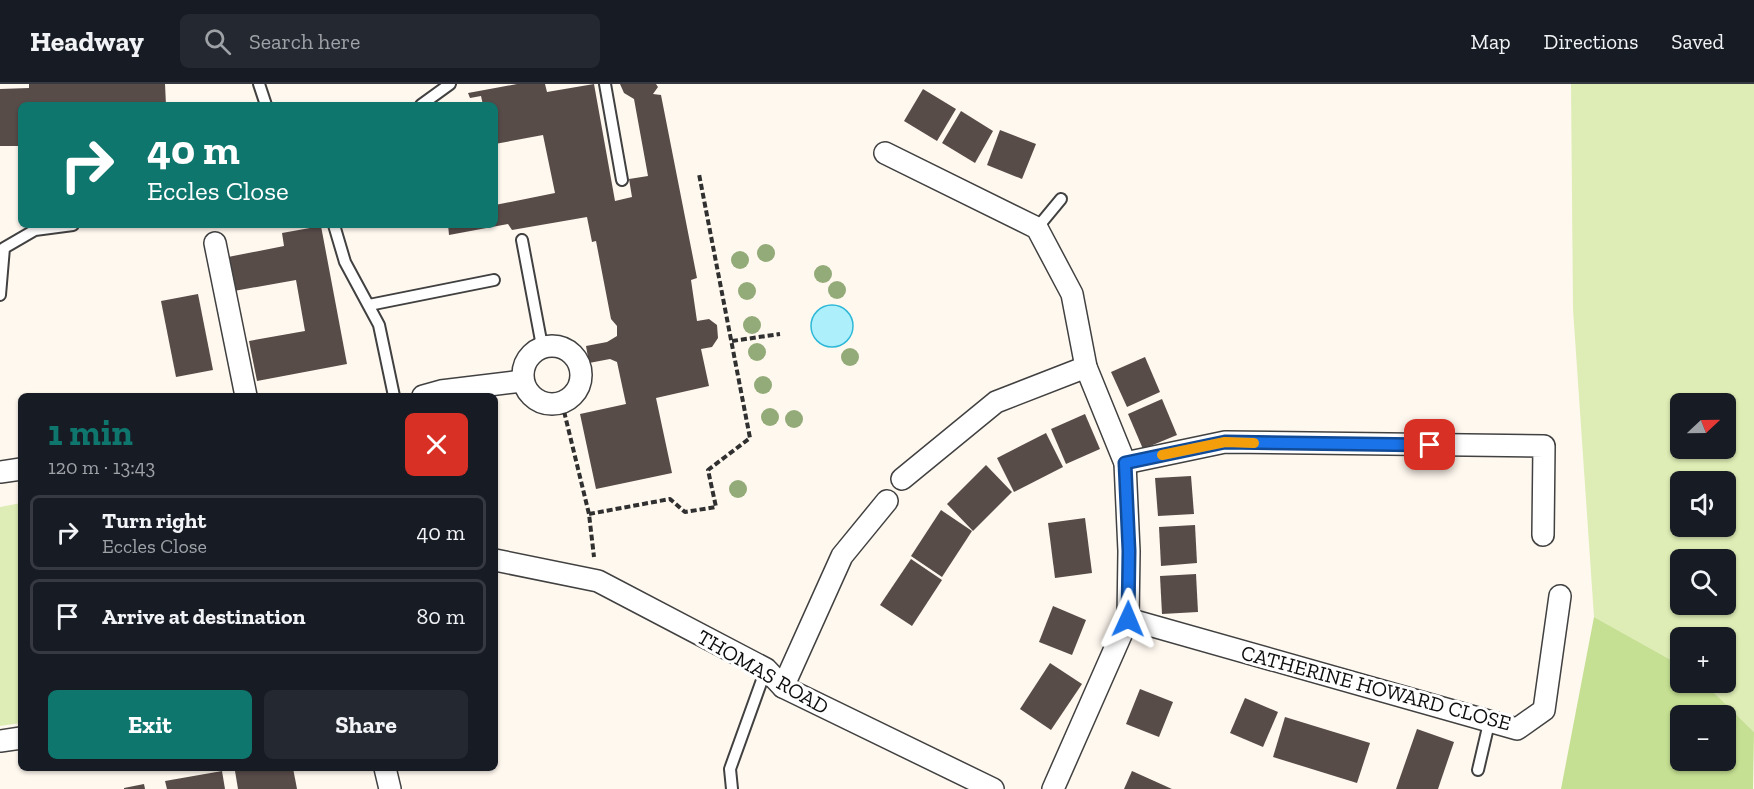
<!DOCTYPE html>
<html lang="en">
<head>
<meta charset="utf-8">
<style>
  :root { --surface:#171b24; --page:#242831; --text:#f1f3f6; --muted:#9ea1a6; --line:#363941; --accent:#0f766e }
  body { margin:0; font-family:"Zilla Slab",serif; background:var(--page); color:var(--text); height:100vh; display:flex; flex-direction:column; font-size:22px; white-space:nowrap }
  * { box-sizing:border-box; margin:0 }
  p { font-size:20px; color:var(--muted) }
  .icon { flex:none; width:33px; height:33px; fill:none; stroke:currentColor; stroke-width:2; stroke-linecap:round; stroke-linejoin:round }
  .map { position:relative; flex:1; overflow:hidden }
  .sheet { position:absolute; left:18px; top:309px; width:480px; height:378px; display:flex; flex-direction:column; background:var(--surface); border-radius:9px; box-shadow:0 2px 4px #0004 }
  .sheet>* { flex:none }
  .guide { position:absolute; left:18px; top:18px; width:480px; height:126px; border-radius:9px; box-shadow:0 2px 4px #0004; background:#0f766e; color:#fff; overflow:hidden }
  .needle { width:39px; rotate:68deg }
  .buttons { position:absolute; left:1670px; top:309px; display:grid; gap:12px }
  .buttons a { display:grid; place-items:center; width:66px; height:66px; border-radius:9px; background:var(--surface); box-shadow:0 2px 4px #0004; font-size:30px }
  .pin { position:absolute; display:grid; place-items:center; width:51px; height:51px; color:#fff; margin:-26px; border-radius:12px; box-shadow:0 3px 9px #0006 }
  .me { position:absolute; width:66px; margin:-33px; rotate:1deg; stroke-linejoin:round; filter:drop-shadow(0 0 4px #0008) }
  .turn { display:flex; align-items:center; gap:21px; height:126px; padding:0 30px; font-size:27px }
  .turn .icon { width:78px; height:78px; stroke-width:2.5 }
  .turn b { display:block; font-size:42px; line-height:51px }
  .round { display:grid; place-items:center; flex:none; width:63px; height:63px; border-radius:9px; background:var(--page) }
  .head { display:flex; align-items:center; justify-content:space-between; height:102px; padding:0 30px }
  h1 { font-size:36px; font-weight:700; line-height:45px; color:var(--accent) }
  .cta { display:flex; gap:12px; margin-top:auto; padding:12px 30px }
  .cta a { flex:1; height:69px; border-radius:9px; background:var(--accent); color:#fff; font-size:24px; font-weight:700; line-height:69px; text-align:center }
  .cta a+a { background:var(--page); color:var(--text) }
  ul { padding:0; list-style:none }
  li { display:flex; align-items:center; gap:18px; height:75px; margin:0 12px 9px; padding:0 18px; border:3px solid var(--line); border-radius:9px }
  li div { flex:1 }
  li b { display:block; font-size:22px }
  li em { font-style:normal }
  header { display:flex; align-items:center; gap:36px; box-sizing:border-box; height:84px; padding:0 30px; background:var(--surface); border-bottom:2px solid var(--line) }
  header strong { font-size:28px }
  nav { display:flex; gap:33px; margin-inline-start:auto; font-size:21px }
  .search { width:420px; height:54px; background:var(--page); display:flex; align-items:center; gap:15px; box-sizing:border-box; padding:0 21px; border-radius:9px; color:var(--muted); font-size:22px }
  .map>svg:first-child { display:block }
</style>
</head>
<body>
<header>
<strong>Headway</strong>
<div class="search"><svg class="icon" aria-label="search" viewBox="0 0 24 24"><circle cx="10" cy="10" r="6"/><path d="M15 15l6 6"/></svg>Search here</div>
<nav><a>Map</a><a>Directions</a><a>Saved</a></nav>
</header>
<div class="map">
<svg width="1754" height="705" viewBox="0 0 1754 705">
  <rect width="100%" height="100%" fill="#fff8ef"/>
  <!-- green -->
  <g fill="#deedb5" fill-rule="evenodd">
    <path d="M 1571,0 L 1754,0 L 1754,648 L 1704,599 L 1725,598 L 1725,554 L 1680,554 L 1680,581 L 1594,533 L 1573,225 ZM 1680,320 L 1725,320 L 1725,364 L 1680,364 ZM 1680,398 L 1725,398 L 1725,442 L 1680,442 ZM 1680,476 L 1725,476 L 1725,520 L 1680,520 Z"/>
    <path d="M 21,419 L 21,639 L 0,642 L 0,423 Z"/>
  </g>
  <!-- forest -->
  <path fill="#c5e092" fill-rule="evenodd" d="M 1594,533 L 1680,581 L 1680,598 L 1704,599 L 1754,648 L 1753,705 L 1561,705 ZM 1680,632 L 1725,632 L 1725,676 L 1680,676 Z"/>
  <!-- water -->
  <circle fill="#aeeffc" stroke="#2fb9d9" stroke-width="1.5" cx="832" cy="242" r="21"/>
  <!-- building -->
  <g fill="#584c49">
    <path d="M 29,0 L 165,0 L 166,21 L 21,21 L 21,62 L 0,62 L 0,5 L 29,4 Z"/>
    <path d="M 517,0 L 545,0 L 547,8 L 594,0 L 615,117 L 632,113 L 629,95 L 648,92 L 634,15 L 624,9 L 620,0 L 656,0 L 658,3 L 653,10 L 661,11 L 697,194 L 691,196 L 697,237 L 709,235 L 717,241 L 718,254 L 712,263 L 701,265 L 709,302 L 656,314 L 672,389 L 596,405 L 580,330 L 626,320 L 617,278 L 610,275 L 589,279 L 586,262 L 607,258 L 617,252 L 617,242 L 611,235 L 596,157 L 592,158 L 587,133 L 512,146 L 508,140 L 449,151 L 448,141 L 495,141 L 495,121 L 555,109 L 543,51 L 495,60 L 495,21 L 483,21 L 481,12 L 470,14 L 468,9 Z"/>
    <path d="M 923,5 L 956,25 L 937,57 L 904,37 Z"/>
    <path d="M 961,27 L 993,47 L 975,79 L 942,59 Z"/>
    <path d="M 1000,46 L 1036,60 L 1022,95 L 987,81 Z"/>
    <path d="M 321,142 L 347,280 L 257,297 L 249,257 L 305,247 L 296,196 L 234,207 L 228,173 L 284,162 L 282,149 Z"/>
    <path d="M 198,210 L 213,286 L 176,293 L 161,217 Z"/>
    <path d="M 1145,273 L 1160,308 L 1127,323 L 1111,288 Z"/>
    <path d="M 1162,315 L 1177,351 L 1143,365 L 1128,330 Z"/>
    <path d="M 1085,330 L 1100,365 L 1066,380 L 1051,345 Z"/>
    <path d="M 1046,349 L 1063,383 L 1014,408 L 997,374 Z"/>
    <path d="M 986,381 L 1012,408 L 973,447 L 947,420 Z"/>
    <path d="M 1191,392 L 1194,430 L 1158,432 L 1155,394 Z"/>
    <path d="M 941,426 L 972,447 L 942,493 L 911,472 Z"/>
    <path d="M 1085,434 L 1092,489 L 1055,494 L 1048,439 Z"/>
    <path d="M 1195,441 L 1197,479 L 1161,482 L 1159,443 Z"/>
    <path d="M 911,475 L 942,496 L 912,542 L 880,521 Z"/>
    <path d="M 1196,490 L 1198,528 L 1162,530 L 1160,492 Z"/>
    <path d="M 1053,522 L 1086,536 L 1072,571 L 1039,558 Z"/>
    <path d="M 1050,579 L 1082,600 L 1051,646 L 1020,625 Z"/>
    <path d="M 1140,605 L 1173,618 L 1159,653 L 1126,640 Z"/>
    <path d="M 1245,614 L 1278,628 L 1263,663 L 1230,649 Z"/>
    <path d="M 1285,633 L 1370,659 L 1357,699 L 1273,673 Z"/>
    <path d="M 1417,645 L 1454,658 L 1438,705 L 1396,705 Z"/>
    <path d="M 250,684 L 293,684 L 297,705 L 238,705 L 235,687 Z"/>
    <path d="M 222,687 L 225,705 L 167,705 L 165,697 Z"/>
    <path d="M 1132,687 L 1172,705 L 1124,705 Z"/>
    <path d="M 144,700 L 145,705 L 124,705 L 124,704 Z"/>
  </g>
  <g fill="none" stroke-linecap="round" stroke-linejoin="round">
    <defs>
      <g id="service">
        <path d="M 259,0 L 266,21"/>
        <path d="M 605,0 L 622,96"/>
        <path d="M 421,21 L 450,0"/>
        <path d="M 334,141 L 345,178 L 379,241 L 394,312"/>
        <path d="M 1037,144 L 1061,115"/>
        <path d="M 522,156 L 542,262"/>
        <path d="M 0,211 L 4,164 L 35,146 L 73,141"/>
        <path d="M 369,221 L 494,196"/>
        <path d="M 1478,686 L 1489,639"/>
        <path d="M 732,705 L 730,685 L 766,585"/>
      </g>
      <g id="minor">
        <path d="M 885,69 L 1037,144 L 1072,210 L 1086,283 L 1125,379 L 1129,467 L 1128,535 L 1053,705"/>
        <path d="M 215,159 L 246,312"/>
        <circle cx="552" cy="291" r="29"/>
        <path d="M 423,312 L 441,307 L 522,297"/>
        <path d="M 1125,379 L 1225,358 L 1544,362 L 1543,451"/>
        <path d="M 0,388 L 21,385"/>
        <path d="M 902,395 L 996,318 L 1086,283"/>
        <path d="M 495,476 L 598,497 L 766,585 L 783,603 L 993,705"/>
        <path d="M 1128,535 L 1517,645 L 1544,626 L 1560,512"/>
        <path d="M 783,603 L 842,472 L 887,417"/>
        <path d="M 0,657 L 21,654"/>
        <path d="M 385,684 L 390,705"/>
      </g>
    </defs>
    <!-- service casing -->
    <use href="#service" stroke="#414141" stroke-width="14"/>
    <!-- minor casing -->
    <use href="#minor" stroke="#414141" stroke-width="24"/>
    <!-- path -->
    <g stroke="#303030" stroke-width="4" stroke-dasharray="6 3" stroke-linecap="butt">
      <path d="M 732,257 L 780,250"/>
      <path d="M 562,319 L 589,430 L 594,473"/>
      <path d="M 589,430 L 670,415 L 685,428 L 716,423 L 708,386 L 750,354 L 699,90"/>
    </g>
    <!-- service -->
    <use href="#service" stroke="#fff" stroke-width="10"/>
    <!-- minor -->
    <use href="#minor" stroke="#fff" stroke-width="21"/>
  </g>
  <!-- trees -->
  <g fill="#93ab79">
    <circle cx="766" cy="169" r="9"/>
    <circle cx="740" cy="176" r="9"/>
    <circle cx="823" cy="190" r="9"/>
    <circle cx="837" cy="206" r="9"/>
    <circle cx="747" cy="207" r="9"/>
    <circle cx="752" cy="241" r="9"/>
    <circle cx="757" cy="268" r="9"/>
    <circle cx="850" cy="273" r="9"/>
    <circle cx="763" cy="301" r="9"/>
    <circle cx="770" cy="333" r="9"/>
    <circle cx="794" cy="335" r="9"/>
    <circle cx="738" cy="405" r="9"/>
  </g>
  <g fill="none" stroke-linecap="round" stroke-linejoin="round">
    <defs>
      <path id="route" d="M 1128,535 L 1129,467 L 1125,379 L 1225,358 L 1430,361"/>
    </defs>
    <!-- route casing -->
    <use href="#route" stroke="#114b97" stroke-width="15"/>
    <!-- route -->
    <use href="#route" stroke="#1a73e8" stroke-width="10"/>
    <!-- slow -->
    <path stroke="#f59e0b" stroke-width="10" d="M 1162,371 L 1225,358 L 1254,359"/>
  </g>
  <g text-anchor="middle" stroke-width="6" stroke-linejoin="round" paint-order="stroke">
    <!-- street labels -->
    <g font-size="21" fill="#0e0e0e" stroke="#fff">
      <text transform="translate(763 588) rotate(30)" y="7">THOMAS ROAD</text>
      <text transform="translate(1376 604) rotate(15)" y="7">CATHERINE HOWARD CLOSE</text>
    </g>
  </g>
</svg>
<div class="buttons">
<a><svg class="needle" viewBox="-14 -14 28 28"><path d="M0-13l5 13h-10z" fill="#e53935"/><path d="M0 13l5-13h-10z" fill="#9ea1a6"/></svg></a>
<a><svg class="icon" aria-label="sound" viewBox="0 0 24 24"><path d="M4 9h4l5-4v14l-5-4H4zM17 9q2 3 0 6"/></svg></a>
<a><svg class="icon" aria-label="search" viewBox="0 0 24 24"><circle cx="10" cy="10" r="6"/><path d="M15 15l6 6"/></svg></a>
<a>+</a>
<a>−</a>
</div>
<div class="pin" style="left:1430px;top:361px;background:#d93025"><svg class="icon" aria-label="arrive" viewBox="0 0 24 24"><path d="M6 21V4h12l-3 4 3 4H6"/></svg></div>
<svg class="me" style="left:1128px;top:535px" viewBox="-20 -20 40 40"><path d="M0-17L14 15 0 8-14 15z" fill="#1a73e8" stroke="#fff" stroke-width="4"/></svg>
<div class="guide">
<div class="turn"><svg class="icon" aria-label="right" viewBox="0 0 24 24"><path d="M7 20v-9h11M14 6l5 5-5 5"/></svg><div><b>40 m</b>Eccles Close</div></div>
</div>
<section class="sheet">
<div class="head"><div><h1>1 min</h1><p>120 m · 13:43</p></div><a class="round" style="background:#d93025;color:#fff"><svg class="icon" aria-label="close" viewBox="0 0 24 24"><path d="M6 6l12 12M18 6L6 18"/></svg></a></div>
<ul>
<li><svg class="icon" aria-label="right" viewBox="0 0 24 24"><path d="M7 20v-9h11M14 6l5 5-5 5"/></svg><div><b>Turn right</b><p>Eccles Close</p></div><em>40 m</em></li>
<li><svg class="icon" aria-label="arrive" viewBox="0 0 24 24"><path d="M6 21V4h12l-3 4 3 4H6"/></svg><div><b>Arrive at destination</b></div><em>80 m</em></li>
</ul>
<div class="cta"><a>Exit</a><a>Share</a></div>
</section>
</div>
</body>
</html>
